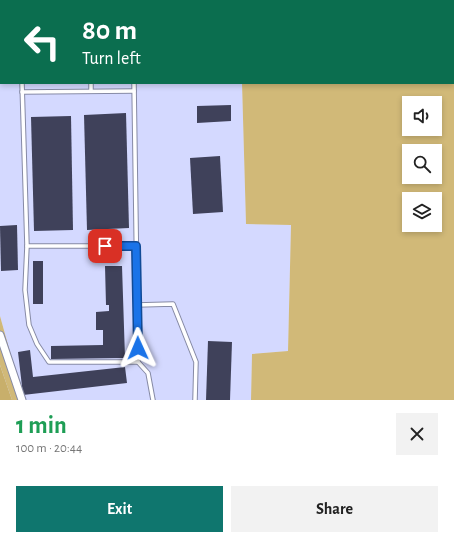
<!DOCTYPE html>
<html lang="en">
<head>
<meta charset="utf-8">
<style>
  :root { --surface:#fff; --page:#f2f2f2; --text:#222; --muted:#767676; --accent:#0f766e }
  body { margin:0; font-family:"Alegreya Sans",sans-serif; background:var(--page); color:var(--text); height:100vh; display:flex; flex-direction:column; font-size:15px; white-space:nowrap }
  * { box-sizing:border-box; margin:0 }
  p { font-size:13px; color:var(--muted) }
  .icon { flex:none; width:22px; height:22px; fill:none; stroke:currentColor; stroke-width:2; stroke-linecap:round; stroke-linejoin:round }
  .map { position:relative; height:400px; overflow:hidden }
  .panel { display:flex; flex-direction:column; background:var(--surface); flex:1 }
  .panel>* { flex:none }
  .hud { position:absolute; left:0px; top:0px; width:454px; height:84px; box-shadow:0 2px 6px #0003; background:#0b6e4f; color:#fff; overflow:hidden }
  .fabs { position:absolute; left:402px; top:96px; display:grid; gap:8px }
  .fabs a { display:grid; place-items:center; width:40px; height:40px; border-radius:0px; background:var(--surface); box-shadow:0 2px 6px #0003; font-size:20px }
  .pin { position:absolute; display:grid; place-items:center; width:34px; height:34px; color:#fff; margin:-17px; border-radius:8px; box-shadow:0 2px 6px #0006 }
  .me { position:absolute; width:44px; margin:-22px; rotate:359deg; stroke-linejoin:round; filter:drop-shadow(0 0 3px #0008) }
  .turn { display:flex; align-items:center; gap:14px; height:84px; padding:0 16px; font-size:18px }
  .turn .icon { width:52px; height:52px; stroke-width:2.5 }
  .turn b { display:block; font-size:28px; line-height:34px }
  .round { display:grid; place-items:center; flex:none; width:42px; height:42px; border-radius:0px; background:var(--page) }
  .summary { display:flex; align-items:center; justify-content:space-between; height:68px; padding:0 16px }
  h1 { font-size:24px; font-weight:600; line-height:30px; color:#1e9e55 }
  .action { display:flex; gap:8px; margin-top:auto; padding:8px 16px }
  .action a { flex:1; height:46px; border-radius:0px; background:var(--accent); color:#fff; font-size:16px; font-weight:600; line-height:46px; text-align:center }
  .action a+a { background:var(--page); color:var(--text) }
  .map>svg:first-child { display:block }
</style>
</head>
<body>
<div class="map">
<svg width="454" height="400" viewBox="0 0 454 400">
  <rect width="100%" height="100%" fill="#e3e6ff"/>
  <!-- built -->
  <path fill="#d4d9ff" d="M 0,0 L 207,1 L 1,1 L 1,83 L 242,83 L 246,224 L 291,225 L 288,351 L 252,354 L 251,400 L 25,400 L 22,395 L 0,316 Z"/>
  <!-- green -->
  <g fill="#d1b978" fill-rule="evenodd">
    <path d="M 206,0 L 321,0 L 322,1 L 207,1 Z"/>
    <path d="M 444,0 L 454,0 L 454,400 L 251,400 L 252,354 L 288,351 L 291,225 L 246,224 L 242,83 L 453,83 L 453,1 L 443,1 ZM 409,103 L 435,103 L 435,129 L 409,129 ZM 409,151 L 435,151 L 435,177 L 409,177 ZM 409,199 L 435,199 L 435,225 L 409,225 Z"/>
    <path d="M 0,316 L 22,395 L 25,400 L 12,400 L 0,365 Z"/>
  </g>
  <!-- forest -->
  <g fill="#c8af6b">
    <path d="M 321,0 L 444,0 L 442,1 Z"/>
    <path d="M 0,365 L 12,400 L 0,400 Z"/>
  </g>
  <!-- building -->
  <g fill="#3f415a">
    <path d="M 231,105 L 231,121 L 197,123 L 197,106 Z"/>
    <path d="M 126,113 L 129,228 L 87,230 L 84,115 Z"/>
    <path d="M 71,116 L 73,230 L 34,231 L 31,117 Z"/>
    <path d="M 220,156 L 223,212 L 193,214 L 190,158 Z"/>
    <path d="M 17,225 L 18,270 L 1,271 L 0,226 Z"/>
    <rect x="33" y="261" width="10" height="43"/>
    <path d="M 105,266 L 122,266 L 125,358 L 51,359 L 51,346 L 103,345 L 103,330 L 96,330 L 96,312 L 109,311 L 109,305 L 106,305 Z"/>
    <path d="M 208,341 L 232,342 L 230,400 L 206,400 Z"/>
    <path d="M 30,350 L 33,377 L 125,367 L 127,383 L 23,395 L 18,352 Z"/>
  </g>
  <g fill="none" stroke-linecap="round" stroke-linejoin="round">
    <defs>
      <g id="lane">
        <path d="M 19,0 L 19,1"/>
        <path d="M 88,0 L 88,1"/>
        <path d="M 110,0 L 111,1"/>
        <path d="M 22,83 L 27,246 L 25,290 L 29,325 L 37,344 L 49,362 L 138,362"/>
        <path d="M 91,83 L 91,91"/>
        <path d="M 134,83 L 138,362 L 148,373 L 153,400"/>
        <path d="M 22,92 L 134,91"/>
        <path d="M 27,246 L 137,246"/>
        <path d="M 137,305 L 173,304 L 196,362 L 195,400"/>
      </g>
      <path id="street" d="M 0,335 L 22,400"/>
    </defs>
    <!-- lane casing -->
    <use href="#lane" stroke="#868aa5" stroke-width="5.5"/>
    <!-- street casing -->
    <use href="#street" stroke="#868aa5" stroke-width="9"/>
    <!-- lane -->
    <use href="#lane" stroke="#fff" stroke-width="3.5"/>
    <!-- street -->
    <use href="#street" stroke="#fff" stroke-width="7"/>
  </g>
  <g fill="none" stroke-linecap="round" stroke-linejoin="round">
    <defs>
      <path id="route" d="M 105,246 L 136,246 L 138,348"/>
    </defs>
    <!-- route casing -->
    <use href="#route" stroke="#114b97" stroke-width="10"/>
    <!-- route -->
    <use href="#route" stroke="#1a73e8" stroke-width="7"/>
  </g>
</svg>
<div class="fabs">
<a><svg class="icon" aria-label="sound" viewBox="0 0 24 24"><path d="M4 9h4l5-4v14l-5-4H4zM17 9q2 3 0 6"/></svg></a>
<a><svg class="icon" aria-label="search" viewBox="0 0 24 24"><circle cx="10" cy="10" r="6"/><path d="M15 15l6 6"/></svg></a>
<a><svg class="icon" aria-label="layers" viewBox="0 0 24 24"><path d="M12 4l9 5-9 5-9-5zM3 14l9 5 9-5"/></svg></a>
</div>
<div class="pin" style="left:105px;top:246px;background:#d93025"><svg class="icon" aria-label="arrive" viewBox="0 0 24 24"><path d="M6 21V4h12l-3 4 3 4H6"/></svg></div>
<svg class="me" style="left:138px;top:348px" viewBox="-20 -20 40 40"><path d="M0-17L14 15 0 8-14 15z" fill="#1a73e8" stroke="#fff" stroke-width="4"/></svg>
<div class="hud">
<div class="turn"><svg class="icon" aria-label="left" viewBox="0 0 24 24"><path d="M17 20v-9H6M10 6l-5 5 5 5"/></svg><div><b>80 m</b>Turn left</div></div>
</div>
</div>
<section class="panel">
<div class="summary"><div><h1>1 min</h1><p>100 m · 20:44</p></div><a class="round"><svg class="icon" aria-label="close" viewBox="0 0 24 24"><path d="M6 6l12 12M18 6L6 18"/></svg></a></div>
<div class="action"><a>Exit</a><a>Share</a></div>
</section>
</body>
</html>
